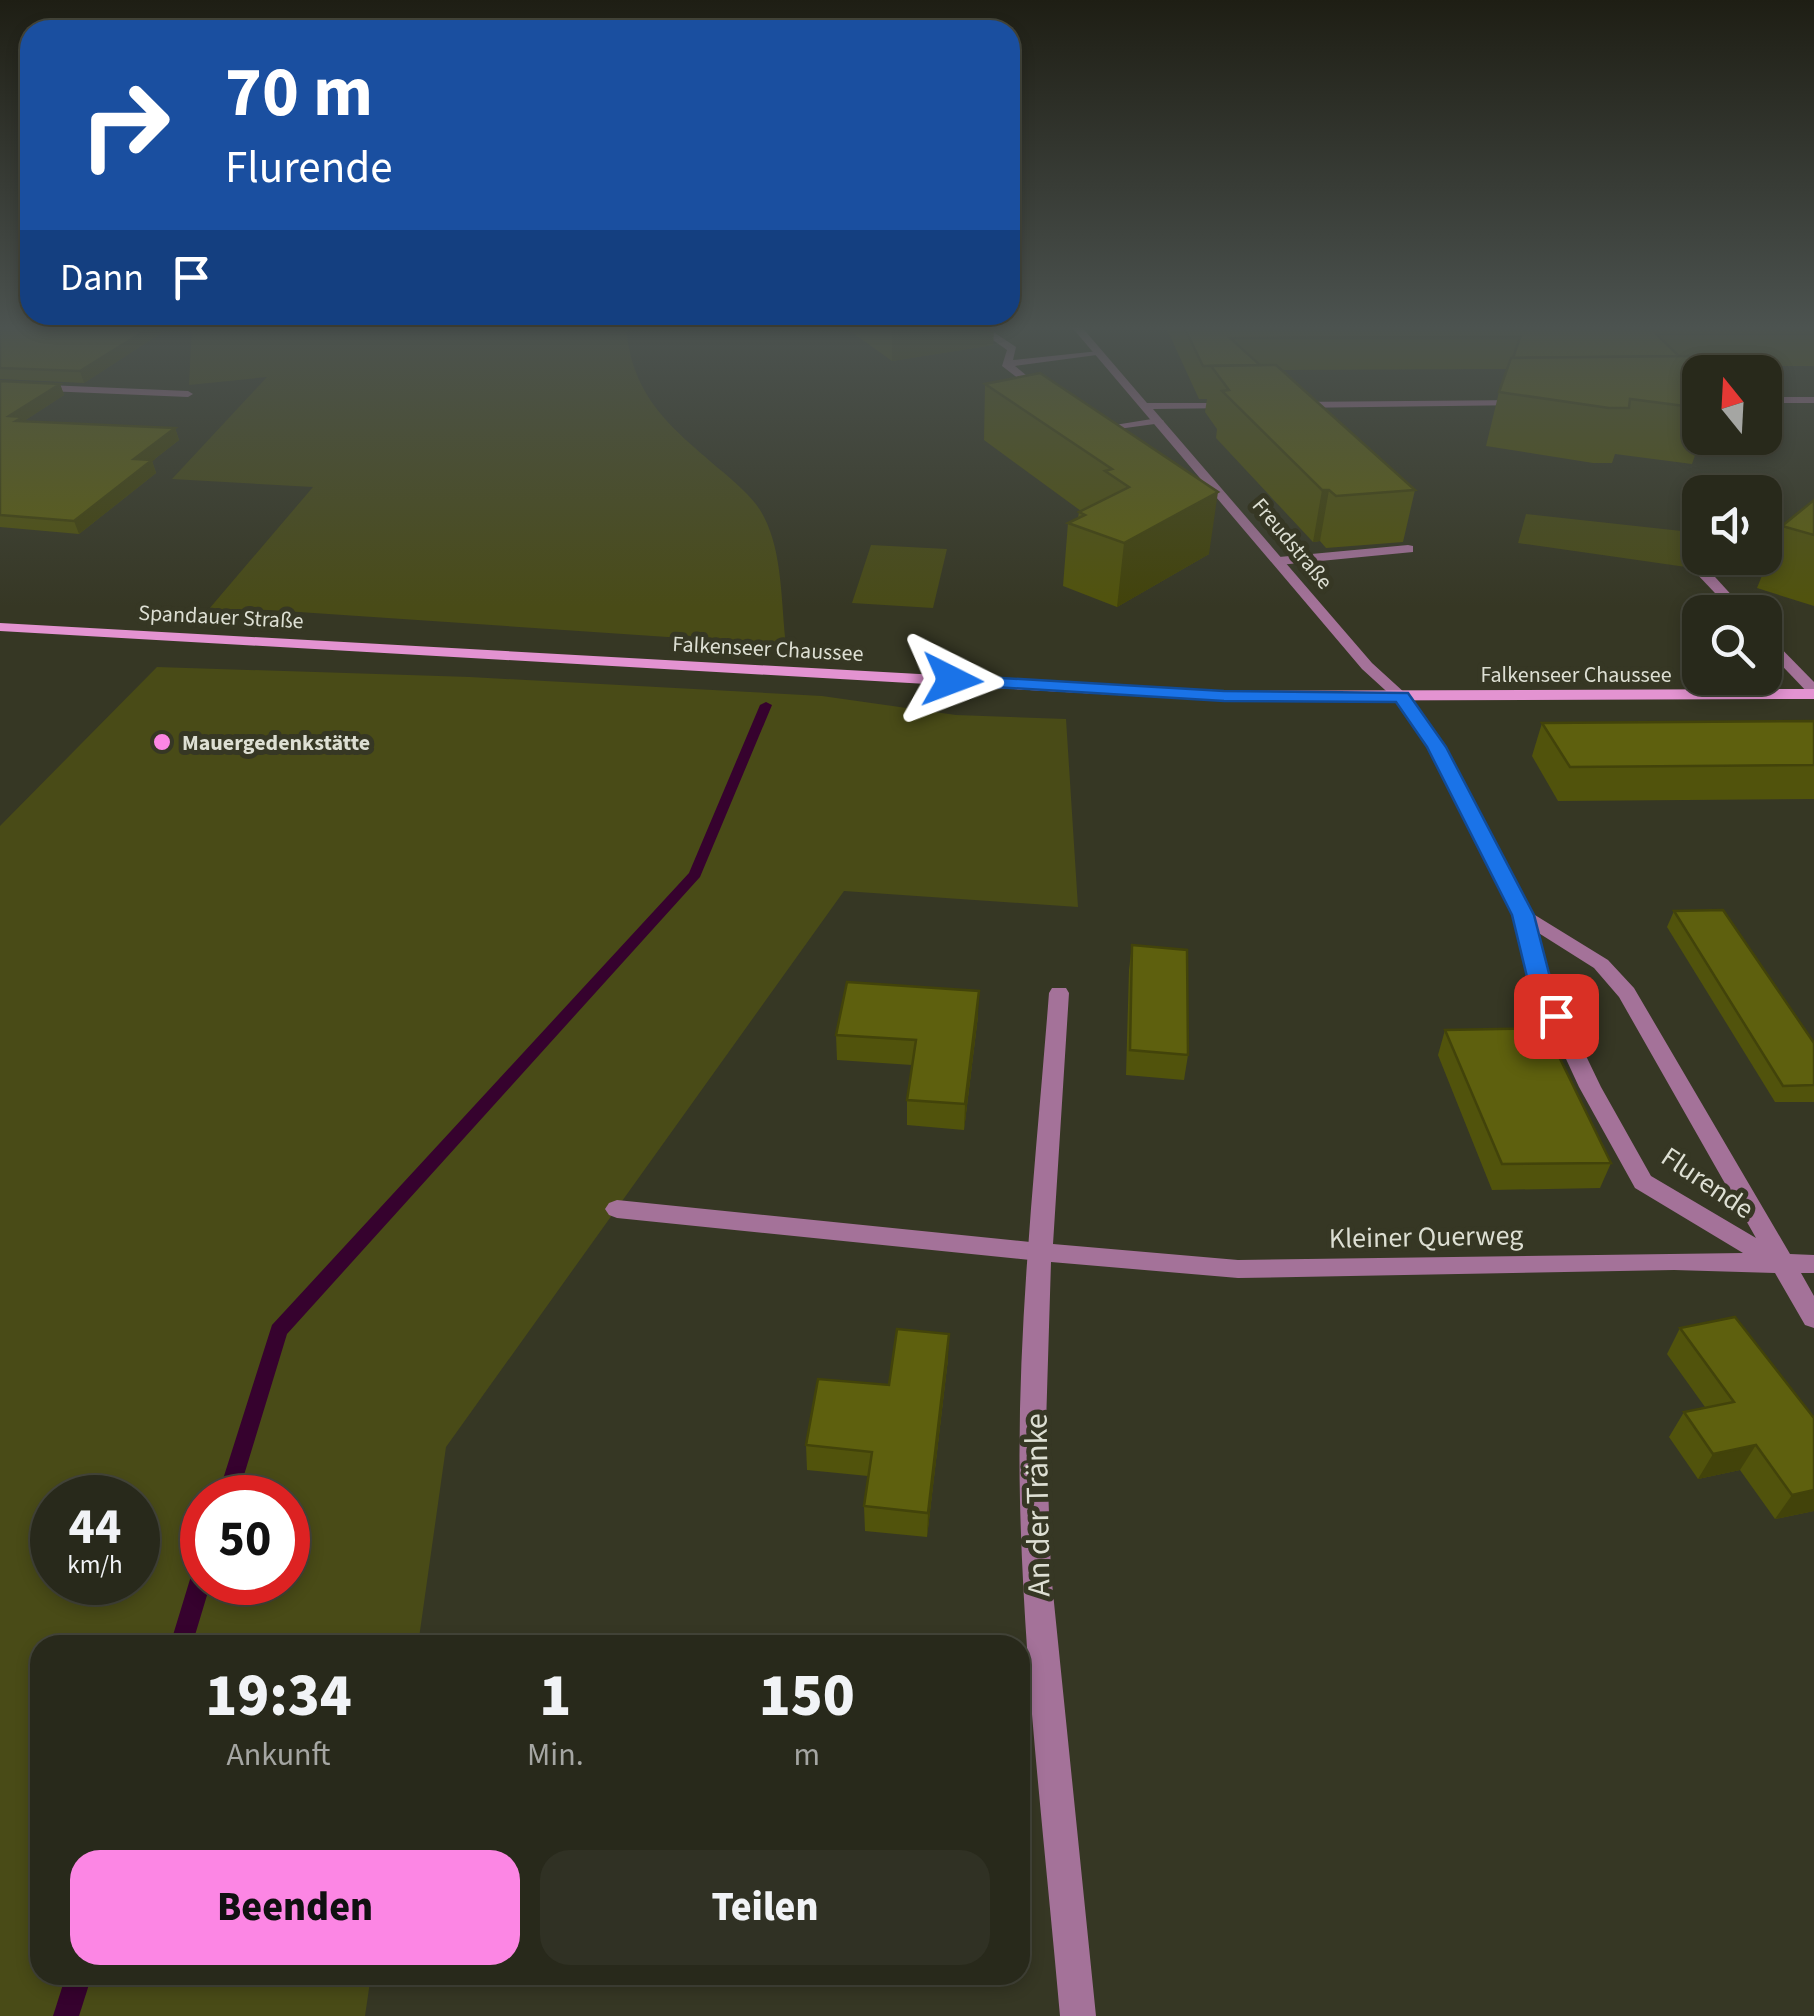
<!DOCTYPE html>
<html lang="de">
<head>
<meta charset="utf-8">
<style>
  :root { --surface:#28291b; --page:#303124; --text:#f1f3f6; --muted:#a5a6a3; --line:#44453a; --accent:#fc86e4 }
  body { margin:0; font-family:"Source Sans 3",sans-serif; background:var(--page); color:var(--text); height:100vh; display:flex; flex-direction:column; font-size:38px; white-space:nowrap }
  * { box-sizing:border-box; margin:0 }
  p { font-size:32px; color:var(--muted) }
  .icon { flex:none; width:55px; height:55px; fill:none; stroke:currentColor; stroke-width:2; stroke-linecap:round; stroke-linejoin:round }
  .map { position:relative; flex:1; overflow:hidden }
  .sheet { position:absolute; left:30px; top:1635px; width:1000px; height:350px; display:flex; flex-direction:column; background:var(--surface); border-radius:30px; box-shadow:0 5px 15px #0003,0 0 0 2px var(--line) }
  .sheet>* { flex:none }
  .hud { position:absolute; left:20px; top:20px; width:1000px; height:305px; border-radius:30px; box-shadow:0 5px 15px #0003,0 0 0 2px var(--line); background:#1a4fa0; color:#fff; overflow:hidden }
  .needle { width:65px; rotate:342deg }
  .tools { position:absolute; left:1682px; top:355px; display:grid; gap:20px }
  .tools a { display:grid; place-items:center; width:100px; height:100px; border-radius:20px; background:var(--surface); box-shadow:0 5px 15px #0003,0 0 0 2px var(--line); font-size:50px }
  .speed { position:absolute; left:30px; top:1475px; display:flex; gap:20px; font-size:50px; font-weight:700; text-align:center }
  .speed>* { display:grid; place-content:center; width:130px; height:130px; border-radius:50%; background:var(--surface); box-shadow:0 5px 15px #0003,0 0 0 2px var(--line); line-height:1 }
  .speed small { font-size:25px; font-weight:400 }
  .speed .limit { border:15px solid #d22; background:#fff; color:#111 }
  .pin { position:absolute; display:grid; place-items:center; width:85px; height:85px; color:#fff; margin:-42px; border-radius:20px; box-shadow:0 5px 15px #0006 }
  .me { position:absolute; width:110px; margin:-55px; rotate:93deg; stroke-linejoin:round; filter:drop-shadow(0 0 8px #0008) }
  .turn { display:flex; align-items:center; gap:35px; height:210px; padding:0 40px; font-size:45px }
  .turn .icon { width:130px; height:130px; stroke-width:2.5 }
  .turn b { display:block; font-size:70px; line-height:85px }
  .then { display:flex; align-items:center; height:95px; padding:0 40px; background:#0003; gap:20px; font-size:38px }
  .eta { display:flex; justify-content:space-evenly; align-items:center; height:170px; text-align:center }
  .eta b { font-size:60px; font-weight:800; line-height:70px }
  .action { display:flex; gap:20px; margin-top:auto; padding:20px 40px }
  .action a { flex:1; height:115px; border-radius:30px; background:var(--accent); color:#111; font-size:40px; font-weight:800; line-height:115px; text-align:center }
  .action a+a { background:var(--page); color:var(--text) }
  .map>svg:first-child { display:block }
</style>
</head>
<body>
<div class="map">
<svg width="1814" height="2016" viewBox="0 0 1814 2016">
  <rect width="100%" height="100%" fill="#363724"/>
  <!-- green -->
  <g fill="#494b17" fill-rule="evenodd">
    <path d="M 192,325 L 626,325 C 631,398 672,428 723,472 C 738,485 756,500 764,517 C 783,554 781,604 786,645 L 269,610 L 209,609 L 313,487 L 172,479 L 267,377 L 189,385 Z"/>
    <path d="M 1526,514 L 1700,533 L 1700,558 L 1709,558 L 1700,569 L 1518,543 Z"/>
    <path d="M 871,545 L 947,549 L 933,608 L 852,603 Z"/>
    <path d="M 157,667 L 470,677 L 822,696 L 956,715 L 1066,719 L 1078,907 L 844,891 L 446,1447 L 418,1645 L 40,1645 L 40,1975 L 371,1975 L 365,2016 L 0,2016 L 0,826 ZM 52,1498 L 138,1498 L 138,1582 L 52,1582 ZM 202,1498 L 288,1498 L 288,1582 L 202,1582 Z"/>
  </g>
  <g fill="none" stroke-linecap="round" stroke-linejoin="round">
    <!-- stream -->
    <g fill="#36022e" fill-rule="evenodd">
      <path d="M 766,702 L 772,705 L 700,877 L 287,1334 L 237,1498 L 217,1498 L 272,1325 L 689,873 L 760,705 Z"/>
      <path d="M 202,1566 L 202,1582 L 211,1582 L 192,1645 L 170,1645 L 191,1576 L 194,1569 Z"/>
      <path d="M 66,1975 L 92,1975 L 79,2016 L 53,2016 Z"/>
    </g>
    <!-- lane -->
    <g fill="#a47299" fill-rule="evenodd">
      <path d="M 972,325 L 983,325 L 1016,347 L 1013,360 L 1099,351 L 1104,354 L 1015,366 L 1044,390 L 1044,394 L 1040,395 L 1002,366 L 1007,350 Z"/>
      <path d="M 1158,418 L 1164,421 L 1162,423 L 1096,432 L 1090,429 Z"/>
      <path d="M 1408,545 L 1413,546 L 1413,552 L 1279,565 L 1272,561 L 1279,557 Z"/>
      <path d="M 1695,566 L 1705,566 L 1747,612 L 1733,612 L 1695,572 Z"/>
      <path d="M 1765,636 L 1770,637 L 1814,682 L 1814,696 L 1809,694 L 1765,648 Z"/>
      <path d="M 617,1200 L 1040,1243 L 1048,1245 L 1052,1252 L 1048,1259 L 1040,1261 L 617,1218 L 609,1215 L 605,1209 L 609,1203 Z"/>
    </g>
    <!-- street -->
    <g fill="#a47299" fill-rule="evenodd">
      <path d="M 1070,325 L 1080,325 L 1147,403 L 1237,403 L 1237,407 L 1233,408 L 1153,409 L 1372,663 L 1406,694 L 1444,747 L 1530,912 L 1608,960 L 1634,988 L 1790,1254 L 1814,1255 L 1814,1273 L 1801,1273 L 1814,1296 L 1814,1328 L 1805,1325 L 1775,1273 L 1674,1270 L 1238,1278 L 1051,1262 L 1046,1425 L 1051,1573 L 1096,2016 L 1060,2016 C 1045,1845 1024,1673 1020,1501 C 1016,1331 1036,1162 1049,993 L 1052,988 L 1066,988 L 1069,993 L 1053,1244 L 1238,1260 L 1743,1253 L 1635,1188 L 1579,1087 L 1530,981 L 1514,915 L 1428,747 L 1396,700 L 1362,669 ZM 1537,932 L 1594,968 L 1619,997 L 1756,1238 L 1651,1176 L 1601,1087 L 1550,981 Z"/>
      <path d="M 0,383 L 188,391 L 193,394 L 188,397 L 0,389 Z"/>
      <rect x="1765" y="397" width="49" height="6"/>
      <path d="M 1523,400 L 1528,403 L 1527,405 L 1292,408 L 1287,405 L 1292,402 Z"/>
    </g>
    <!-- secondary -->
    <path fill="#e393d1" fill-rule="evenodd" d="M 0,623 L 1223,691 L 1814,689 L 1814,699 L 1223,701 L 0,631 Z"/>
  </g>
  <!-- wall -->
  <g fill="#51530c">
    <path d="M 0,325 L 158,325 L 161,333 L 84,383 L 0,379 Z"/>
    <path d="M 833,325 L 994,325 L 993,345 L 892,361 L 846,328 L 840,329 Z"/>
    <path d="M 1165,325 L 1814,325 L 1814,366 L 1712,366 L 1700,372 L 1701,438 L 1692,464 L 1615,454 L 1612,463 L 1593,463 L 1486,446 L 1499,392 L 1507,369 L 1281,370 L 1415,490 L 1403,542 L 1326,548 L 1320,541 L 1313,542 L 1216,438 L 1217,429 L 1205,412 L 1207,399 L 1199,399 Z"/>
    <path d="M 1040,373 L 1209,554 L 1117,607 L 1063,586 L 1068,523 L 1078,518 L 1079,512 L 1081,511 L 984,440 L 985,384 Z"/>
    <path d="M 0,381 L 60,384 L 64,395 L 24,421 L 175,428 L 179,440 L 152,461 L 156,473 L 79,534 L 0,527 Z"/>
    <path d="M 1814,500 L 1814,606 L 1757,588 L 1782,526 Z"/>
    <path d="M 1814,721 L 1814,799 L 1558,801 L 1532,756 L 1542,723 Z"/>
    <path d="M 1674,911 L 1814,1043 L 1814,1102 L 1775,1102 L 1667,927 Z"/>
    <path d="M 1132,945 L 1188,1055 L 1184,1080 L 1126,1075 L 1129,970 Z"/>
    <path d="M 978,1016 L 964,1130 L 907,1125 L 907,1100 L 912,1065 L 837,1060 L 836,1035 Z"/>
    <path d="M 1445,1030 L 1611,1163 L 1600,1188 L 1492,1190 L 1438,1055 Z"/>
    <path d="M 1680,1328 L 1814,1511 L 1775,1519 L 1740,1470 L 1698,1479 L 1669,1437 L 1684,1412 L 1705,1407 L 1667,1354 Z"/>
    <path d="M 948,1359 L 927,1537 L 865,1531 L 864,1506 L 868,1476 L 807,1470 L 806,1445 L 889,1385 Z"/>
  </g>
  <!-- shaded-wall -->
  <g fill="#42430a">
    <path d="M 154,325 L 158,325 L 161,333 L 84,383 L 80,371 Z"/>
    <path d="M 892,325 L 994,325 L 993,345 L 892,361 Z"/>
    <path d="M 60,384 L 64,395 L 24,421 L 21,433 L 9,416 Z"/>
    <path d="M 175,428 L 179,440 L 152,461 L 156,473 L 79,534 L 74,521 L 134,459 Z"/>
    <path d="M 1322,490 L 1329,490 L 1320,541 L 1313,542 Z"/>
    <path d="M 1218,492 L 1209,554 L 1117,607 L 1124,543 Z"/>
    <path d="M 979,991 L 978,1016 L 964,1130 L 965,1104 Z"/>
    <path d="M 949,1334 L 948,1359 L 927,1537 L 928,1513 Z"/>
    <path d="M 1756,1445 L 1740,1470 L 1698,1479 L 1713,1454 Z"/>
    <path d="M 1814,1490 L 1814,1511 L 1775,1519 L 1792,1495 Z"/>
  </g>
  <!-- building -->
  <g fill="#5e600e" stroke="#42430a" stroke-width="2.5">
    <path d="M 0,325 L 154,325 L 80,371 L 0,368 Z"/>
    <path d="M 1183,325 L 1814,325 L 1814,334 L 1656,334 L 1679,356 L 1513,358 L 1520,337 L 1230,338 L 1260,365 L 1203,366 Z"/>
    <path d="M 1704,356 L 1712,364 L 1712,372 L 1700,372 L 1700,408 L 1630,399 L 1629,408 L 1609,408 L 1499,392 L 1511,358 Z"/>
    <path d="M 1276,365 L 1415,490 L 1336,496 L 1329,490 L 1322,490 L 1222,391 L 1229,390 L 1211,366 Z"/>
    <path d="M 1040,373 L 1218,492 L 1124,543 L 1068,523 L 1085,515 L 1079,512 L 1129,487 L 1105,471 L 1112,469 L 985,384 Z"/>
    <path d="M 0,381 L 60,384 L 9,416 L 23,417 L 16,421 L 175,428 L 134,459 L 152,460 L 74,521 L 0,515 Z"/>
    <path d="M 1814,500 L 1814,535 L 1782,526 Z"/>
    <path d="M 1814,721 L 1814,765 L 1570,767 L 1542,723 Z"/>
    <path d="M 1723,910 L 1814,1043 L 1814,1085 L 1783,1086 L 1674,911 Z"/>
    <path d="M 1132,945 L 1187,950 L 1188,1055 L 1130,1050 Z"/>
    <path d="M 847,982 L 979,991 L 965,1104 L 907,1100 L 916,1040 L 836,1035 Z"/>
    <path d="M 1545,1028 L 1611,1163 L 1502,1164 L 1445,1030 Z"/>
    <path d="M 1735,1317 L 1814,1418 L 1814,1490 L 1792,1495 L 1756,1445 L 1713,1454 L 1684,1412 L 1734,1402 L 1680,1328 Z"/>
    <path d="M 897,1329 L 949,1334 L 928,1513 L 864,1506 L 872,1452 L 806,1445 L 818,1379 L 889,1385 Z"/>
  </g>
  <!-- sky -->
  <linearGradient id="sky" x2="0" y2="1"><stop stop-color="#1e1e14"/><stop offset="0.54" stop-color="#4c5350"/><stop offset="1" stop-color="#4c5350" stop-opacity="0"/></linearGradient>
  <rect width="1814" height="607" fill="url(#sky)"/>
  <!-- route -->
  <path fill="#1a73e8" stroke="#114b97" stroke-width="2.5" d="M 952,675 L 1224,691 L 1408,693 L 1446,747 L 1534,915 L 1551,981 L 1568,1016 L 1556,1024 L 1548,1022 L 1528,981 L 1512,915 L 1427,747 L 1396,702 L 1224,701 L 946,684 L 946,677 Z"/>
  <!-- markers -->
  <circle fill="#fc86e4" stroke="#363724" stroke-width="4" cx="162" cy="742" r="10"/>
  <g text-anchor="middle" stroke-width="10" stroke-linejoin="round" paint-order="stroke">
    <!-- far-street labels -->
    <g font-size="22" fill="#dddfd3" stroke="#363724">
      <text transform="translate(1293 543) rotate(50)" y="8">Freudstraße</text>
      <text transform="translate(221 616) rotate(3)" y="8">Spandauer Straße</text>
      <text transform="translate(768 648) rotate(3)" y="8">Falkenseer Chaussee</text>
      <text x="1576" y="682">Falkenseer Chaussee</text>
    </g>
    <!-- far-poi labels -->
    <g font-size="22" font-weight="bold" fill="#dddfd3" stroke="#363724" text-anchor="start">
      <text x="182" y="750">Mauergedenkstätte</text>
    </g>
    <!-- street labels -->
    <g font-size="28" fill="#dddfd3" stroke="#363724">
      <text transform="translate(1708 1182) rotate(34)" y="10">Flurende</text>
      <text transform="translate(1426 1236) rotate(-1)" y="10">Kleiner Querweg</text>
    </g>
    <!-- near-street labels -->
    <g font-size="32" fill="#dddfd3" stroke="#363724">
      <text transform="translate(1037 1505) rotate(-91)" y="11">An der Tränke</text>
    </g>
  </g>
</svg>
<div class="tools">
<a><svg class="needle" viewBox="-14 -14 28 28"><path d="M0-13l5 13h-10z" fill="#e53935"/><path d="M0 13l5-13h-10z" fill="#a5a6a3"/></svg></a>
<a><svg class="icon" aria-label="sound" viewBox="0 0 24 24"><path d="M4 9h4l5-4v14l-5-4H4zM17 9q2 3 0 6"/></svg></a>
<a><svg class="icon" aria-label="search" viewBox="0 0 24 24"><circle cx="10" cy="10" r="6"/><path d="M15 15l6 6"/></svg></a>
</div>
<div class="speed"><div>44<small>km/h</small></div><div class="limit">50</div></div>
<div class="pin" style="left:1556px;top:1016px;background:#d93025"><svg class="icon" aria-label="arrive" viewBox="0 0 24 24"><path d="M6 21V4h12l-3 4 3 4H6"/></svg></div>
<svg class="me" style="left:952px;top:680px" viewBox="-20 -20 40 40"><path d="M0-17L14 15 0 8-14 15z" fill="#1a73e8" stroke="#fff" stroke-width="4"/></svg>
<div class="hud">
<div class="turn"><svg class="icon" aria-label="right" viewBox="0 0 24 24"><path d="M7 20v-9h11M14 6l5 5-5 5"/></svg><div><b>70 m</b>Flurende</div></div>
<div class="then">Dann<svg class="icon" aria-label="arrive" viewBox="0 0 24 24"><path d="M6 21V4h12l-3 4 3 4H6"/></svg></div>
</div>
<section class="sheet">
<div class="eta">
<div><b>19:34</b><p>Ankunft</p></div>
<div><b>1</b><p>Min.</p></div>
<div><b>150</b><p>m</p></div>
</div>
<div class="action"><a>Beenden</a><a>Teilen</a></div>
</section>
</div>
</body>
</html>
